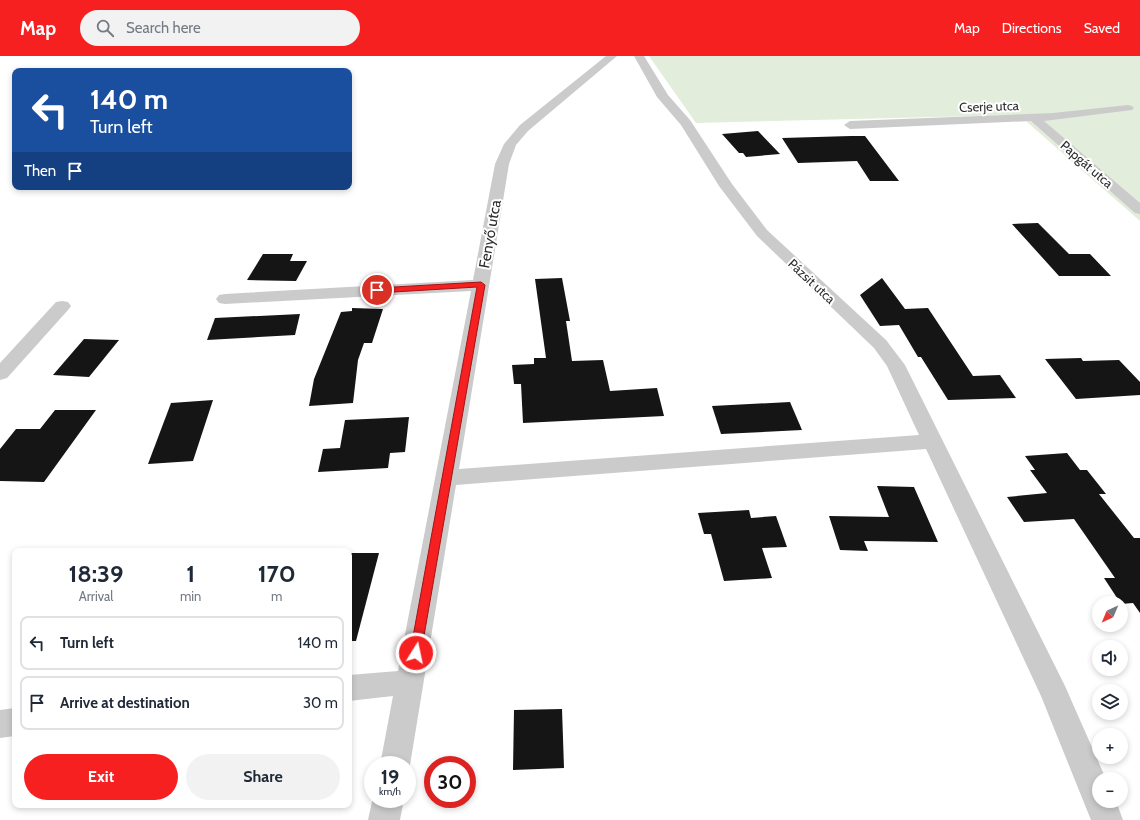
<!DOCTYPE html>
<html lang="en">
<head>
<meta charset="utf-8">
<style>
  :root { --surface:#fff; --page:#f2f2f3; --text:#1f2937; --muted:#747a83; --line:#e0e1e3; --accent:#f62021 }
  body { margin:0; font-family:Cabin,sans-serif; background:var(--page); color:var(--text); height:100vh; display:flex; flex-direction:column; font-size:15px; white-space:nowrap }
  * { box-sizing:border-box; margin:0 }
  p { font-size:13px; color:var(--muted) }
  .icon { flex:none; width:22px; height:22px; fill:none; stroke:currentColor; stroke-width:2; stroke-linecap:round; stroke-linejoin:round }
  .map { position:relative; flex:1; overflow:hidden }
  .panel { position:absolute; left:12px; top:492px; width:340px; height:260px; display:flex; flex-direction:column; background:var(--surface); border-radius:8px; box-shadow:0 2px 6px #0003 }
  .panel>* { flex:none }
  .guide { position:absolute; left:12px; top:12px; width:340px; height:122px; border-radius:8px; box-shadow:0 2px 6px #0003; background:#1a4fa0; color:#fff; overflow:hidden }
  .needle { width:26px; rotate:224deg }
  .buttons { position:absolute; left:1092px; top:540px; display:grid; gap:8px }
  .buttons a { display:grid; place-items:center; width:36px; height:36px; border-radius:50%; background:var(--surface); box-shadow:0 2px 6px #0003; font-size:20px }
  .speed { position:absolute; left:364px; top:700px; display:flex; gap:8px; font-size:20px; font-weight:700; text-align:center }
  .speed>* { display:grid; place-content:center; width:52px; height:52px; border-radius:50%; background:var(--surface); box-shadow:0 2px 6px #0003; line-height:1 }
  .speed small { font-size:10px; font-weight:400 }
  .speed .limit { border:6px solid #d22; background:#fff; color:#111 }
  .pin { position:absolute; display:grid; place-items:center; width:34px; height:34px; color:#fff; margin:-17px; border:2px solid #fff; border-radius:50%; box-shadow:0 1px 4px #0007 }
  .me { position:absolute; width:44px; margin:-22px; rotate:10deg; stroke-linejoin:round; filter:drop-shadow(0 0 3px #0008) }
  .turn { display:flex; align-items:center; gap:14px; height:84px; padding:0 12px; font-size:18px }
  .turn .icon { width:52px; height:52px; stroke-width:2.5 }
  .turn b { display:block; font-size:28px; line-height:34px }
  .then { display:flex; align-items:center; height:38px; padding:0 12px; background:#0003; gap:8px; font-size:15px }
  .eta { display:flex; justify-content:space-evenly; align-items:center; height:68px; text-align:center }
  .eta b { font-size:24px; font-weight:700; line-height:28px }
  .action { display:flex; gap:8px; margin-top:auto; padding:8px 12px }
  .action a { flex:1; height:46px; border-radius:24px; background:var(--accent); color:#fff; font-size:16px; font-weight:700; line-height:46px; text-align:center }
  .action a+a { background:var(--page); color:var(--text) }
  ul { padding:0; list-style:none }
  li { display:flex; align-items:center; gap:12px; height:54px; margin:0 8px 6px; padding:0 4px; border:2px solid var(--line); border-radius:8px }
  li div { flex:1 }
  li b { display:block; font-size:15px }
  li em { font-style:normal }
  header { display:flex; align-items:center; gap:24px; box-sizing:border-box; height:56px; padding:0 20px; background:var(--accent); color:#fff }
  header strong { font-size:19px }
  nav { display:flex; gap:22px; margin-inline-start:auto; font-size:14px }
  .search { width:280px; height:36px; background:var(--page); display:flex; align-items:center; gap:10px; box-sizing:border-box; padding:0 14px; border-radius:22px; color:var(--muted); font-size:15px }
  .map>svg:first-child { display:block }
</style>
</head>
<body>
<header>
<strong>Map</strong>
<div class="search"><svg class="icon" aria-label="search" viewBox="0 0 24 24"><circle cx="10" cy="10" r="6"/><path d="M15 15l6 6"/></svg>Search here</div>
<nav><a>Map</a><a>Directions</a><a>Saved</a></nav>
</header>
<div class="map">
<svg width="1140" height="764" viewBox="0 0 1140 764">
  <rect width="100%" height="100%" fill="#fff"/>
  <!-- green -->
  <path fill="#e3eddb" d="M 649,0 L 1140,0 L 1140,165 L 1019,59 L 696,67 Z"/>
  <!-- building -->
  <g fill="#151515">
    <path d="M 758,75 L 780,98 L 746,101 L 743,97 L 739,97 L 722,78 Z"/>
    <path d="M 851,80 L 865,80 L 899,125 L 870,125 L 857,105 L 798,107 L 782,82 Z"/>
    <path d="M 1038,167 L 1069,198 L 1090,198 L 1111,220 L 1059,220 L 1012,168 Z"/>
    <path d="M 263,198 L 293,198 L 290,205 L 307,205 L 296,225 L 247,224 Z"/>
    <path d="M 562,222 L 570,265 L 566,265 L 572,305 L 603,304 L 610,335 L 657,332 L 664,360 L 523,367 L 521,328 L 514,328 L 512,309 L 534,308 L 534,302 L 546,302 L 535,223 Z"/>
    <path d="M 882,222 L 905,253 L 928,252 L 973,320 L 1000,319 L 1016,342 L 948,344 L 921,301 L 918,301 L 899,269 L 880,270 L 860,239 Z"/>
    <path d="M 352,252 L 383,253 L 372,287 L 364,287 L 358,304 L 353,347 L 309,350 L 314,323 L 341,256 L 352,255 Z"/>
    <path d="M 300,258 L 295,279 L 207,284 L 215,262 Z"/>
    <path d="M 84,283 L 119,284 L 89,321 L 53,319 Z"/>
    <path d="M 1081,302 L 1083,305 L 1119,304 L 1140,326 L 1140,339 L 1076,343 L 1045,303 Z"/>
    <path d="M 213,344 L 193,405 L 148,408 L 171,347 Z"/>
    <path d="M 790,346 L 802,374 L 721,378 L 712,350 Z"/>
    <path d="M 55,354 L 96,354 L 44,426 L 0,425 L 0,393 L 16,373 L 40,373 Z"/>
    <path d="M 409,361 L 405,396 L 390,397 L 388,412 L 318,416 L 323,393 L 340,392 L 345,364 Z"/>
    <path d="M 1067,397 L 1080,414 L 1087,414 L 1106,438 L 1099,438 L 1134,482 L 1140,482 L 1140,557 L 1133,547 L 1121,548 L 1104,522 L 1115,522 L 1074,463 L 1024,466 L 1007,441 L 1047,437 L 1030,414 L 1035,414 L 1025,400 Z"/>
    <path d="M 877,430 L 914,431 L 938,486 L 864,485 L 868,495 L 840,494 L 829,460 L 889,461 Z"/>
    <path d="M 749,454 L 751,462 L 776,460 L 787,491 L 762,492 L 772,522 L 724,525 L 711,478 L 704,478 L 698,457 Z"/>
    <path d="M 349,497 L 379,497 L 356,585 L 349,585 Z"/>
    <path d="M 562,653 L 564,712 L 513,714 L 514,654 Z"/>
  </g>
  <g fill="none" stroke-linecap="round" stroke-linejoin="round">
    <!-- minor -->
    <g fill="#cbcbcb" fill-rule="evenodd">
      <path d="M 606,0 L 617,0 L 528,75 L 516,89 L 509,108 L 459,413 L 919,379 L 887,310 L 874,292 L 757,180 L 719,130 L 681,69 L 657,41 L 634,0 L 644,0 L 668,39 L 690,64 L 732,128 L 767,174 L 886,284 L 905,309 L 1065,630 L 1106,723 L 1099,723 L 1099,745 L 1116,745 L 1123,764 L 1091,764 L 1041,640 L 926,393 L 456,429 L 410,709 L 407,716 L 407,709 L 380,709 L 393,640 L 349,645 L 349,619 L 398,615 L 471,235 L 225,248 L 219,247 L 216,243 L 219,239 L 225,238 L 473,224 L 495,108 L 504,88 L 520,69 Z"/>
      <path d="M 1128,49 L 1132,50 L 1134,52 L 1132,54 L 1044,65 L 1140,147 L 1140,158 L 1135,157 L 1031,65 L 850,73 L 844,69 L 850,65 L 1053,57 Z"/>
      <path d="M 62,245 L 68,246 L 71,250 L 68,254 L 7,322 L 0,324 L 0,307 L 56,246 Z"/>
      <path d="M 15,652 L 15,680 L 0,682 L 0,654 Z"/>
      <path d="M 373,741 L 373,743 L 404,743 L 400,764 L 368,764 Z"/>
    </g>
  </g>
  <!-- route -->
  <path fill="#f62021" stroke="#a01515" d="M 481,226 L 485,229 L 421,597 L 420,601 L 416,602 L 411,601 L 410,597 L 477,231 L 377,237 L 374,234 L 377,232 Z"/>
  <g text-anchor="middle" stroke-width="4" stroke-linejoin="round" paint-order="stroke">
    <!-- far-street labels -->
    <g font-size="13" fill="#2e2e2e" stroke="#fff">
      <text transform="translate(989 50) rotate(-2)" y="5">Cserje utca</text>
      <text transform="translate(1087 108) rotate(41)" y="5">Papgát utca</text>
      <text transform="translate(812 225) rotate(43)" y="5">Pázsit utca</text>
    </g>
    <!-- street labels -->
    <g font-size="15" fill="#2e2e2e" stroke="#fff">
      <text transform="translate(490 178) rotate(-80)" y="5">Fenyő utca</text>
    </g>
  </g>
</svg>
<div class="buttons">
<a><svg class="needle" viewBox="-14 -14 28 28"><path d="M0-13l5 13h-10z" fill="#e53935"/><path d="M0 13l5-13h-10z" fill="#747a83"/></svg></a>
<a><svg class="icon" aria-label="sound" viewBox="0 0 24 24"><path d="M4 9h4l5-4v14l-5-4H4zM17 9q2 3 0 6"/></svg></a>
<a><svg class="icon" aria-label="layers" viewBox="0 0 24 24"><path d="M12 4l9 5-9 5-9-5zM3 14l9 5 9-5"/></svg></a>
<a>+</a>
<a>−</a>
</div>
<div class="speed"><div>19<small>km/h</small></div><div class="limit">30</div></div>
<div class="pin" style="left:377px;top:234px;background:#d93025"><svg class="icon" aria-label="arrive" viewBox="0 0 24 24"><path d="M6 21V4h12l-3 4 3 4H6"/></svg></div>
<svg class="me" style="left:416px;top:597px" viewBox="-20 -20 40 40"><circle r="17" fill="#f62021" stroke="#fff" stroke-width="3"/><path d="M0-11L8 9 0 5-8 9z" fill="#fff"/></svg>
<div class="guide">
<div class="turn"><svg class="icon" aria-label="left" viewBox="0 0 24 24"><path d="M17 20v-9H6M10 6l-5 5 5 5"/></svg><div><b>140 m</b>Turn left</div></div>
<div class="then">Then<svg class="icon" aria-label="arrive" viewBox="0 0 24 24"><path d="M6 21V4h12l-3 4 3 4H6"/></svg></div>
</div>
<section class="panel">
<div class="eta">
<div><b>18:39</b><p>Arrival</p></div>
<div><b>1</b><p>min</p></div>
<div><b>170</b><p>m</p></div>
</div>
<ul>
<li><svg class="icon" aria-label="left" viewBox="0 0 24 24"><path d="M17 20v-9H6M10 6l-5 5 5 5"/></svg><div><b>Turn left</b></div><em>140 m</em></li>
<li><svg class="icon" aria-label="arrive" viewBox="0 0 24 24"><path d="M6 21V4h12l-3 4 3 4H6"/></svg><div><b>Arrive at destination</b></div><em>30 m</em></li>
</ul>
<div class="action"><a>Exit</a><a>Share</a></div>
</section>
</div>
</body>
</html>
